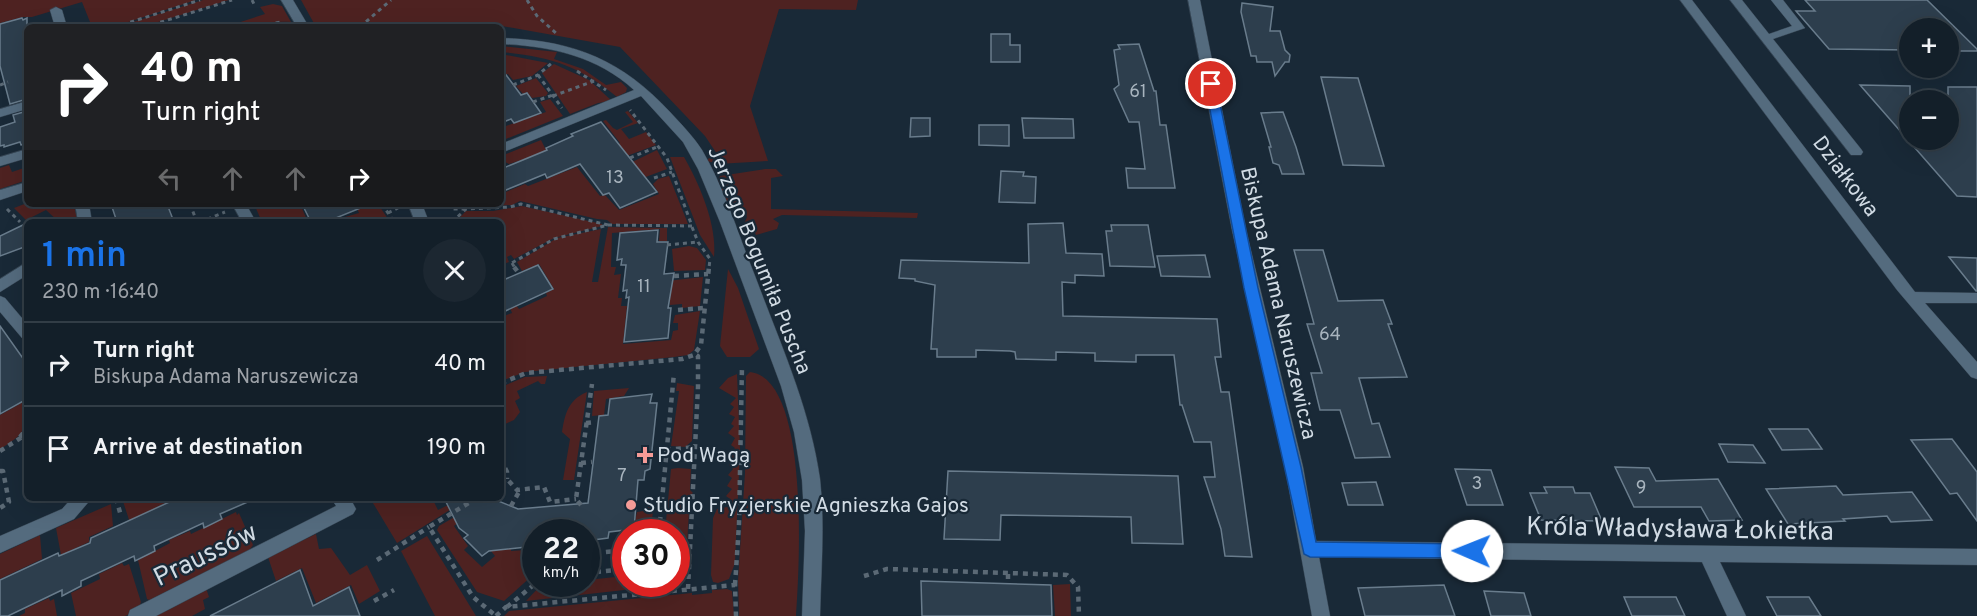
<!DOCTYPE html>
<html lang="en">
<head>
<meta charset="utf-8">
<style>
  :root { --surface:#131f29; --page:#1c2731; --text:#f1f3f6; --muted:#9da2a8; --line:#323d46; --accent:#1a73e8 }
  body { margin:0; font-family:Overpass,sans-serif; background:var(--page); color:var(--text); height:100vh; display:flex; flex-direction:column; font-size:22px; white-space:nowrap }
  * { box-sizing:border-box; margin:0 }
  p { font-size:20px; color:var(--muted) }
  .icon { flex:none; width:33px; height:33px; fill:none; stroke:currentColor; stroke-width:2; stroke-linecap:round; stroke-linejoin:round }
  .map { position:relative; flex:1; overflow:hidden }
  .side { position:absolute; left:24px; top:219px; width:480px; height:282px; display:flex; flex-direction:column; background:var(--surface); border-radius:9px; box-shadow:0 6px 24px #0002,0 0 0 2px var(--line) }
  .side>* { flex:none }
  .banner { position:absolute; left:24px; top:24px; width:480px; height:183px; border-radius:9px; box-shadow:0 6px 24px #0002,0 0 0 2px var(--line); background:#202124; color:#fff; overflow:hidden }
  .fabs { position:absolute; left:1899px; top:18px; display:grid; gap:12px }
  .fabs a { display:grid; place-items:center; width:60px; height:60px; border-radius:50%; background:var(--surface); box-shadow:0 6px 24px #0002,0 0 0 2px var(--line); font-size:30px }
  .speed { position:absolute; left:522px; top:519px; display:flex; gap:12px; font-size:30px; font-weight:700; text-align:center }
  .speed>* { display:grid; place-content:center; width:78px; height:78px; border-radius:50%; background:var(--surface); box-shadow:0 6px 24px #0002,0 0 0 2px var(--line); line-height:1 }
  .speed small { font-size:15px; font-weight:400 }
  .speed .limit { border:9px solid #d22; background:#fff; color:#111 }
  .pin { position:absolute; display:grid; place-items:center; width:51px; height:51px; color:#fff; margin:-26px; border:3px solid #fff; border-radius:50%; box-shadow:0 2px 6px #0007 }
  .me { position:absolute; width:66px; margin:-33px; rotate:271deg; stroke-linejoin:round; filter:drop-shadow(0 0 4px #0008) }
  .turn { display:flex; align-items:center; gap:21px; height:126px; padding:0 18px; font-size:27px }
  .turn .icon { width:78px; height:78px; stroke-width:2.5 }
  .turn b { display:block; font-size:42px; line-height:51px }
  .lanes { display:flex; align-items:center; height:57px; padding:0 18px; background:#0003; justify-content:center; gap:30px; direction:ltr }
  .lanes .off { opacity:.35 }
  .round { display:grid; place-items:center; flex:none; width:63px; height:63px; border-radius:32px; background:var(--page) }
  .head { display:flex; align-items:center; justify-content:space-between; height:102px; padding:0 18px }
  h1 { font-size:36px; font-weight:600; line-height:45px; color:var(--accent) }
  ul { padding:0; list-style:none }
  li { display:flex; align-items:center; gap:18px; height:84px; padding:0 18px; border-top:2px solid var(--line) }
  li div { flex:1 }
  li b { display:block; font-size:22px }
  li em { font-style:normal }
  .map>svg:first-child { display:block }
</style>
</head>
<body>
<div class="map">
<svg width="1977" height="616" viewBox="0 0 1977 616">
  <rect width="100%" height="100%" fill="#192937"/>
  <!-- green -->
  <g fill="#4e2221">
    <path d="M 0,0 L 196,0 L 113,27 L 92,27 L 82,2 L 32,17 L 23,17 L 0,23 Z"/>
    <path d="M 203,0 L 229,0 L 142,27 L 117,27 Z"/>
    <path d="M 301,0 L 858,0 L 856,10 L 779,9 L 750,106 L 768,161 L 718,164 L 707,161 L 709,158 L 717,154 L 705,136 L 620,47 L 502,26 L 316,27 Z"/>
    <path d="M 273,4 L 282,6 L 291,22 C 268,20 248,27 225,27 L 265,14 L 260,7 Z"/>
    <path d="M 501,46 L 557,52 L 554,59 L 583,69 L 606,85 L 621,82 L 627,88 L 626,92 L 617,97 C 580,66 549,56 501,52 Z"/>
    <path d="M 501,54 L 548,63 L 532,76 L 513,80 L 508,74 L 501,76 Z"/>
    <path d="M 554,64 L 589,80 L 612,101 L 598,103 L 570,114 L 542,73 Z"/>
    <path d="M 536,78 L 548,93 L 546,96 L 532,98 L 527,92 L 523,94 L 516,86 Z"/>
    <path d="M 550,99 L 563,116 L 501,141 L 501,120 L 506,126 L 546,112 L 540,102 Z"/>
    <path d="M 628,111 L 638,123 L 621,129 L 629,139 L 646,132 L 656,145 L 624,157 L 615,145 L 620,143 L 603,121 L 606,120 L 613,128 L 617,130 L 633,122 L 625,112 Z"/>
    <path d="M 541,140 L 547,152 L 509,164 L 501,160 L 501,156 Z"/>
    <path d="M 657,150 L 667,169 L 643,178 L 626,165 Z"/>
    <path d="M 670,157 L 684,157 C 700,185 717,225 714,257 L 700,235 Z"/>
    <path d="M 9,165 L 12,172 L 27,167 L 27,180 L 0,189 L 0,168 Z"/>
    <path d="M 577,167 L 600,196 L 605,195 L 619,210 L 659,194 L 653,184 L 658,179 L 669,176 L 688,224 L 612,224 L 607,220 L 597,219 L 520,201 L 512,205 L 453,207 L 451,204 L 501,204 L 501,194 L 525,184 L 528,186 Z"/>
    <path d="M 765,169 L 776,169 L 783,176 L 771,178 L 771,209 L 918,213 L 917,218 L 782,215 L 773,219 L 779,223 L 777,229 L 756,235 L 752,226 L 744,224 L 747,217 L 743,207 L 727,211 L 717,181 L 720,176 Z"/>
    <path d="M 27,203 L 73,204 L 79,222 L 58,221 L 46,210 L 26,220 L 14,208 Z"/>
    <path d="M 254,204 L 300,204 L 308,222 L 262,222 Z"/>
    <path d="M 355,204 L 378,204 L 390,222 L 327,222 L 359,213 Z"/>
    <path d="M 522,206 L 602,224 L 602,226 L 554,238 L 514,259 L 511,255 L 507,257 L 509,262 L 501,265 L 501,222 L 455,222 L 466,211 L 493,211 Z"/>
    <path d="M 608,227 L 667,228 L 667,241 L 659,241 L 660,229 L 612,233 L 611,267 L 616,267 L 614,275 L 621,274 L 618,298 L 622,298 L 621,306 L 627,306 L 623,344 L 671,340 L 673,331 L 678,330 L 678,323 L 673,323 L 675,315 L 700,311 L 694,350 L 688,355 L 674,357 L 525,372 L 501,381 L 501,317 L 512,313 L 510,308 L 516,305 L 519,309 L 547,296 L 546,293 L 554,289 L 539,264 L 522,271 L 517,262 L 557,238 L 601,229 L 592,282 L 598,282 Z"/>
    <path d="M 689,246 L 697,248 L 706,260 L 705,270 L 674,271 L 672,249 Z"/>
    <path d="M 728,269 L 738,288 L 759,349 L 750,357 L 727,357 L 720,346 Z"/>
    <path d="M 703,277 L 700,306 L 682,308 L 682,304 L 670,305 L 670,294 L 667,281 Z"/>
    <path d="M 750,372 C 811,379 799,573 796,616 L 739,616 L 738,581 L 745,473 L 746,376 Z"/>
    <path d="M 737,374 L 740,450 L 735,563 L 729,579 L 718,583 L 713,582 L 711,575 L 713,518 L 717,509 L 727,507 L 733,501 L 726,496 L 732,489 L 727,486 L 732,478 L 728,475 L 733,469 L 729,465 L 733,458 L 730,455 L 735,448 L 731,445 L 735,438 L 728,433 L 734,426 L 731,424 L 735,417 L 729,414 L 734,407 L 730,404 L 736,398 L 719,388 L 728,378 Z"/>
    <path d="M 547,376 L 545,384 L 541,384 L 538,381 L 517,391 L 520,398 L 515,401 L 520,412 L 514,420 L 501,426 L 501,387 L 525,377 Z"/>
    <path d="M 677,383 L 694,386 L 692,441 L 685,447 L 671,446 L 679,391 L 676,391 Z"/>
    <path d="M 629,388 L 624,396 L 606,399 L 604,415 L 592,416 L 594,391 Z"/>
    <path d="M 587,392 L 574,480 L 563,480 L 570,439 L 562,432 C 565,414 568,400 587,392 Z"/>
    <path d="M 27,400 C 27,429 26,433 0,449 L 0,415 Z"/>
    <path d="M 678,468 L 691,469 L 690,490 L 693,493 L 690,495 L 685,578 L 681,581 L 677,575 L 676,532 L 665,532 L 671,469 Z"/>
    <path d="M 122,498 L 175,498 L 155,508 L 155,511 L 130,523 Z"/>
    <path d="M 370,498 L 432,498 L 438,510 L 462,498 L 469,498 L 397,543 Z"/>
    <path d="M 487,498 L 454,526 L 468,546 L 464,550 L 482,567 L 495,556 L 491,551 L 500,545 L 511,543 L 511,551 L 525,550 L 524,559 L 535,557 L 534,574 L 504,601 L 477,592 L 437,530 L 439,526 Z"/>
    <path d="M 111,504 L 113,526 L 89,537 L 89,542 L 61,555 L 56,528 Z"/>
    <path d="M 644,507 L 649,507 L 653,510 L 651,532 L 633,532 L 637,512 L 643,511 Z"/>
    <path d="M 236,512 L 237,515 L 239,513 L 253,545 L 248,552 L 154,602 L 147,599 L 138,560 L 170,543 L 169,540 L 190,531 L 191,534 Z"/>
    <path d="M 316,534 L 319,549 L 331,548 L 350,575 L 367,565 L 380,591 L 359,604 L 351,585 L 316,603 L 302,568 L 276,581 L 268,557 Z"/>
    <path d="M 40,535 L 42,559 L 0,579 L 0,554 Z"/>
    <path d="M 427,536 L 476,616 L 435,616 L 401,551 Z"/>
    <path d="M 122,563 L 124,566 L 129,564 L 141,602 L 138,610 L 125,616 L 76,616 L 71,593 L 100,579 L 99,574 Z"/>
    <path d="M 625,576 L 626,584 L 660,584 L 660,586 L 526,601 L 542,584 L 586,584 L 587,580 Z"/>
    <path d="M 1070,584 L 1071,616 L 1055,616 L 1053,585 Z"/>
    <path d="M 206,588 L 209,597 L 203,600 L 205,609 L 192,616 L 154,616 Z"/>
    <path d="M 727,589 L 732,591 L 734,616 L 504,616 L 509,611 L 692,593 L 692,595 L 712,593 L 712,590 Z"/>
    <path d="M 49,598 L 50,601 L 54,599 L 57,616 L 19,616 L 25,613 L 25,609 Z"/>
  </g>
  <!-- building -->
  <g fill="#2d3e4d" stroke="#697c8c" stroke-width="1.5">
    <path d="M 1805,0 L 1927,0 L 1977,49 L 1977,51 L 1948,51 L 1948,28 L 1910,28 L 1910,50 L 1829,49 L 1796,11 L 1815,11 Z"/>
    <path d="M 1242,3 L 1273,7 L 1270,31 L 1280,31 L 1285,50 L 1290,55 L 1289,62 L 1285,62 L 1275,76 L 1272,62 L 1257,62 L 1256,56 L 1251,56 L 1241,12 Z"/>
    <path d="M 22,18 L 23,20 L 27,18 L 27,99 L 10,104 L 0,66 L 0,24 Z"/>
    <path d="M 991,34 L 1010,34 L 1010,45 L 1020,45 L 1020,62 L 991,62 Z"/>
    <path d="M 1139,44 L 1154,91 L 1156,91 L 1160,125 L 1166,125 L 1175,188 L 1128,188 L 1126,168 L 1145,169 L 1139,122 L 1129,122 L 1114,89 L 1119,85 L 1114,50 L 1120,49 L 1118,45 Z"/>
    <path d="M 501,68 L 521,95 L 527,93 L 541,113 L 514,123 L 511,119 L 501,123 Z"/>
    <path d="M 1321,77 L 1358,78 L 1384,166 L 1343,165 Z"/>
    <path d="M 1860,85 L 1910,86 L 1910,140 L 1948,140 L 1948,87 L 1977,87 L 1977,197 L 1957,196 Z"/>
    <path d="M 27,111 L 27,144 L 21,145 L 20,142 L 4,147 L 4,145 L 0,146 L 0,127 L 15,122 L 13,115 Z"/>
    <path d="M 1283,112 L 1296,147 L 1304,174 L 1282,174 L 1279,165 L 1273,163 L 1269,147 L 1271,147 L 1261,113 Z"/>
    <path d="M 911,118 L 930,118 L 930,136 L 910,137 Z"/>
    <path d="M 1022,118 L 1073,119 L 1074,138 L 1024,138 Z"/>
    <path d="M 601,122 L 657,192 L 620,208 L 609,193 L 603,195 L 580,164 L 547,178 L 545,174 L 501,192 L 501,169 L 547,150 L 546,148 L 573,136 L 571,134 Z"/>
    <path d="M 979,125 L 1009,125 L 1009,146 L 979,145 Z"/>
    <path d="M 1001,171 L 1024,172 L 1023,176 L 1036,177 L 1035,203 L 999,202 Z"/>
    <path d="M 111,204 L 167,204 L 174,222 L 117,222 Z"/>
    <path d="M 302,204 L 368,204 L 368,205 L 326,222 L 311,222 Z"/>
    <path d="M 27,223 L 27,246 L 0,256 L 0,236 Z"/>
    <path d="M 1063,223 L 1066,253 L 1102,254 L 1104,276 L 1075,275 L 1075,283 L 1062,282 L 1063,316 L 1217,319 L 1221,357 L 1215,357 L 1221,392 L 1229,392 L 1252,557 L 1225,556 L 1221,529 L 1204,477 L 1215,477 L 1211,442 L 1194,442 L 1182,405 L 1180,405 L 1174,355 L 1136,355 L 1136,362 L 1095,361 L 1095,353 L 1056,352 L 1056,360 L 1016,359 L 1015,352 L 1010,351 L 976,350 L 976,357 L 937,357 L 937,349 L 931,349 L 935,285 L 915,281 L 915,279 L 899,278 L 901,260 L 1029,263 L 1028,224 Z"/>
    <path d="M 1111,225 L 1148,225 L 1155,267 L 1110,266 L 1106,231 L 1112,231 Z"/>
    <path d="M 658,230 L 657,242 L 668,242 L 664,274 L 674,273 L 668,308 L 671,308 L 668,338 L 624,342 L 629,297 L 626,298 L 627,290 L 623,291 L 626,265 L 621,265 L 622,259 L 617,260 L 620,233 Z"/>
    <path d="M 1294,250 L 1323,250 L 1338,301 L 1383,300 L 1392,324 L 1388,324 L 1407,377 L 1359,378 L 1372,424 L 1379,423 L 1390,457 L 1355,458 L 1340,410 L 1320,410 L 1311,373 L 1322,373 L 1307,324 L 1314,324 Z"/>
    <path d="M 1205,255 L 1210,277 L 1161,276 L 1157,256 Z"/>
    <path d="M 1949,257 L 1977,258 L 1977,291 L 1976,291 Z"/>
    <path d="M 538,265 L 553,289 L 501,313 L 501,281 Z"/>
    <path d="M 0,326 L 27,364 L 27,399 L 0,414 Z"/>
    <path d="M 652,394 L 650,403 L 657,403 L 650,469 L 645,471 L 644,480 L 638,480 L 634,529 L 609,532 L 608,538 L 586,541 L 586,532 L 536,532 L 536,546 L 489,551 L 482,556 L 464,538 L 468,535 L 459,528 L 444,498 L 491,498 L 518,509 L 588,503 L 599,416 L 608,415 L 610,399 Z"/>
    <path d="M 1769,429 L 1808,429 L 1822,449 L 1782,450 Z"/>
    <path d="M 1952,439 L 1977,472 L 1977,521 L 1957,493 L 1950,494 L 1911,440 Z"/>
    <path d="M 1719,444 L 1753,445 L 1765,463 L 1728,462 Z"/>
    <path d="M 1615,467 L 1649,468 L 1656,481 L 1718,479 L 1742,520 L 1709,521 L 1701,507 L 1634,507 Z"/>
    <path d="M 1455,469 L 1491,470 L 1503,505 L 1467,505 Z"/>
    <path d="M 948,471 L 1178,476 L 1183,544 L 1132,543 L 1131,517 L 1001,515 L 1000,540 L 944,539 Z"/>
    <path d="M 1376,482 L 1383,505 L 1348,505 L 1342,483 Z"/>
    <path d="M 1836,486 L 1843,495 L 1912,492 L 1932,520 L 1891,522 L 1887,516 L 1843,519 L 1845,521 L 1788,524 L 1766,489 Z"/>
    <path d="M 1544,487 L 1573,487 L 1575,493 L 1590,493 L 1602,521 L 1541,520 L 1530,493 L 1547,493 Z"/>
    <path d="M 178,498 L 257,498 L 220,514 L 222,519 L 204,528 L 203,523 L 154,546 L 155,551 L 135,561 L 134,556 L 81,581 L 81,586 L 62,596 L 62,590 L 8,616 L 0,616 L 0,580 L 58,553 L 59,556 L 90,543 L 91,538 Z"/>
    <path d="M 300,570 L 313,606 L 349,587 L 360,616 L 210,616 Z"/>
    <path d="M 921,581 L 1051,585 L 1052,616 L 922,616 Z"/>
    <path d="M 1444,585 L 1455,616 L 1365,616 L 1358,588 Z"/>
    <path d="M 1484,591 L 1524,593 L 1531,616 L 1491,616 Z"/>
    <path d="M 1624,597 L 1676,597 L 1685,616 L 1632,616 Z"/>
    <path d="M 1767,597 L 1809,597 L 1821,616 L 1777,616 Z"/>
  </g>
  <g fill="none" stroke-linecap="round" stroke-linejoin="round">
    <defs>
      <g id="minor">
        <path d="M 281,0 L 293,0 L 309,27 L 297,27 Z"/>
        <path d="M 1188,0 L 1200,0 L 1246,230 L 1303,467 L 1316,541 L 1977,549 L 1977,565 L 1720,562 L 1746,616 L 1727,616 L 1702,562 L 1319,557 L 1330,616 L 1312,616 L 1285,467 L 1232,230 Z"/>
        <path d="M 1680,0 L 1692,0 L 1915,292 L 1977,293 L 1977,303 L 1925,303 L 1977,362 L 1977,379 L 1971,377 L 1897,290 Z"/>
        <path d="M 1730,0 L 1742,0 L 1769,34 L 1792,26 L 1771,0 L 1783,0 L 1805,28 L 1773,39 L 1861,149 L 1863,152 L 1861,155 L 1851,155 Z"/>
        <path d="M 56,7 L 62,10 L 67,27 L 55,27 L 50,10 Z"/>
        <path d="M 501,38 C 572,40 621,59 670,112 C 681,124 693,136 702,150 C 725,189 738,234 755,276 C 780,343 810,408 820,479 C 825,525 821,571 820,616 L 802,616 L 805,531 L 802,480 L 794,432 L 781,386 L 720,222 L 698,169 L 683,142 L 641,96 L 501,153 L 501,144 L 634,90 C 597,56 550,46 501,44 Z"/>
        <path d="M 27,101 L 27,109 L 0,117 L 0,109 Z"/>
        <path d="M 27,149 L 27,158 L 0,166 L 0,157 Z"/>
        <path d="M 27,182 L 27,191 L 0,200 L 0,190 Z"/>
        <path d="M 75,204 L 89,204 L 92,222 L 78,222 Z"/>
        <path d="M 232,204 L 246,204 L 256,222 L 242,222 Z"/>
        <path d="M 408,204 L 422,204 L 429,222 L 415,222 Z"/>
        <path d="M 27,262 L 27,275 L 0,292 L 0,279 Z"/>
        <path d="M 0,296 L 5,298 L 27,324 L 27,340 L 22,338 L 0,312 Z"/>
        <path d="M 72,498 L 92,498 L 74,519 L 0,553 L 0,536 L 62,509 Z"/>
        <path d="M 331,498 L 350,498 L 356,509 L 353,514 L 156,616 L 128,616 L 130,610 L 336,506 Z"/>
      </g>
    </defs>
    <!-- minor casing -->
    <use href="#minor" stroke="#364553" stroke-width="1"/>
    <!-- path-far1 -->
    <g stroke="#5b6975" stroke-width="3" stroke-dasharray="4 4" stroke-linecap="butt">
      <path d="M 252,0 L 254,4"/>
      <path d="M 527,0 L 537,16 L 556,33"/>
      <path d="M 115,27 L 200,0"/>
      <path d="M 145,27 L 232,0"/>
      <path d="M 252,27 L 281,22"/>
      <path d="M 360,27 L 391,0"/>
      <path d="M 577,71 L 606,90"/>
      <path d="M 538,75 L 562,108"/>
      <path d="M 0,85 L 8,82"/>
      <path d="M 513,85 L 538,75 L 553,62"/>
      <path d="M 553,96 L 594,81"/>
      <path d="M 533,102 L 553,95"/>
      <path d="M 630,158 L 659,146"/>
      <path d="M 501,166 L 503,168"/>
      <path d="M 654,178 L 672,172"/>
      <path d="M 190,204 L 197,222"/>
      <path d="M 382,204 L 394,222"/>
      <path d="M 448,204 L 452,209 L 465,209"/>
      <path d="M 170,206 L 176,204"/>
      <path d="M 7,209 L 20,222"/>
      <path d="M 388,213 L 398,208"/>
      <path d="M 200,222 L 225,212"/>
      <path d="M 452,222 L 466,209 L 510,207 L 521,204 L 608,225 L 554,239 L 510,264"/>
      <path d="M 608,225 L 692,226 L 667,158 L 630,110"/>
      <path d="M 692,227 L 698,242 L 710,259 L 709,268"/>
      <path d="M 667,245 L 698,242"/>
      <path d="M 512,263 L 515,268"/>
    </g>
    <!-- path -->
    <g stroke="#5b6975" stroke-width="4.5" stroke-dasharray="5 5" stroke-linecap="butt">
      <path d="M 514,267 L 518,272"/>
      <path d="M 674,276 L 708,274"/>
      <path d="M 678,310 L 704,308"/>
      <path d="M 501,383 L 526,373 L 682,359 L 694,355 L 701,345 L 709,267"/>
      <path d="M 586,423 L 596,422"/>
      <path d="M 20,437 L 27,428"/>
      <path d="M 666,450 L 695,447"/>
      <path d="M 0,451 L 27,434"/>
      <path d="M 501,459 L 507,472 L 507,479"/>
      <path d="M 581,463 L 592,462"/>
      <path d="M 0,471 L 3,471 L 9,502 L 0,508"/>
      <path d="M 501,483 L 507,479 L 517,490 L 544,487 L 550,502 L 576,499"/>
      <path d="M 116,498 L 121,516"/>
      <path d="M 477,498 L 429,527 L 473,597 L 496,616"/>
      <path d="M 581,505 L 576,499 L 592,384"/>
      <path d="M 511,506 L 520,490"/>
      <path d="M 659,532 L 674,373"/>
      <path d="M 586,554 L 626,550"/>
      <path d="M 377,560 L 429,527"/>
      <path d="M 586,573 L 626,569"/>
      <path d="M 1008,574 L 1008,584"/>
      <path d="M 864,576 L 887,569 L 1067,575 L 1078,587 L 1079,616"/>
      <path d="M 735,585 L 739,524 L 742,366"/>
      <path d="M 688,589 L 698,387 L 698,356 L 695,354"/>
      <path d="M 374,601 L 394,590"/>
      <path d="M 507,607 L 536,583"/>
      <path d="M 496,616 L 506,607 L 735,585 L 736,616"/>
    </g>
    <!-- minor -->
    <use href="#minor" fill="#546b7e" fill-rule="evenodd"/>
  </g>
  <!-- route -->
  <path fill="#1a73e8" stroke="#114b97" stroke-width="1.5" d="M 1211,80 L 1216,84 L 1258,288 L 1301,467 L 1316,542 L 1472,544 L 1478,546 L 1480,551 L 1478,556 L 1472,558 L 1310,557 L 1304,554 L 1244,288 L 1205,84 Z"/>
  <!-- markers -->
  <g fill="#f59b97" stroke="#192937" stroke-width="2">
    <path d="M642 446h6v6h6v6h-6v6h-6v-6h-6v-6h6z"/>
    <circle cx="631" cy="505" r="6"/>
  </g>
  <g text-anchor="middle" stroke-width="4.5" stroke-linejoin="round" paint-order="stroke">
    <!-- number labels -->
    <g font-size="18" fill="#a8b4be">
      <text x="1138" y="97">61</text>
      <text x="615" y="183">13</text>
      <text x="644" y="292">11</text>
      <text x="1330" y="340">64</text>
      <text x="622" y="481">7</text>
      <text x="1477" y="489">3</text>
      <text x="1641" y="493">9</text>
    </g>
    <!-- street labels -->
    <g font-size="21" fill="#d1dbe4" stroke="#192937">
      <text transform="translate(1846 176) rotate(53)" y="7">Działkowa</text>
      <text transform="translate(760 260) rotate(68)" y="7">Jerzego Bogumiła Puscha</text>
      <text transform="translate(1279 303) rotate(77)" y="7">Biskupa Adama Naruszewicza</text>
    </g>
    <!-- poi labels -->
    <g font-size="21" fill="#d1dbe4" stroke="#192937" text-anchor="start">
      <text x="657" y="462">Pod Wagą</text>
      <text x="643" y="512">Studio Fryzjerskie Agnieszka Gajos</text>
    </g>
    <!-- near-street labels -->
    <g font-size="26" fill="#d1dbe4" stroke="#192937">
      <text transform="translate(1680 528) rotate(1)" y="9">Króla Władysława Łokietka</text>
      <text transform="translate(205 554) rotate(-26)" y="9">Praussów</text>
    </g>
  </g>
</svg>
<div class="fabs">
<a>+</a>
<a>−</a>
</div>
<div class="speed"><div>22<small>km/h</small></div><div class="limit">30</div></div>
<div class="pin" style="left:1211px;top:84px;background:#d93025"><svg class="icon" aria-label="arrive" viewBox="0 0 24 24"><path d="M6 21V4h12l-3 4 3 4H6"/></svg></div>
<svg class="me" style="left:1472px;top:551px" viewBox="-20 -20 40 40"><circle r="19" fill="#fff"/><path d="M0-13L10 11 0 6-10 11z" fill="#1a73e8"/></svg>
<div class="banner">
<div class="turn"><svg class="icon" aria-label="right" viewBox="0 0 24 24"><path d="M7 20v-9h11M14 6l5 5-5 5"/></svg><div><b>40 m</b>Turn right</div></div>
<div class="lanes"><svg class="icon off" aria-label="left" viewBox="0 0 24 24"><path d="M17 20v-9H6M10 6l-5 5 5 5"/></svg><svg class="icon off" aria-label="ahead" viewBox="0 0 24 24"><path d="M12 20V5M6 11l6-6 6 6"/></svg><svg class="icon off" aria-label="ahead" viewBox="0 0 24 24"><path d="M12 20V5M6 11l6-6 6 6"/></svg><svg class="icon" aria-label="right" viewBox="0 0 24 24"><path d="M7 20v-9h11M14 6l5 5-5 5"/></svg></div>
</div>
<section class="side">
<div class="head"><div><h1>1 min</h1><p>230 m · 16:40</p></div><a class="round"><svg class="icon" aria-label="close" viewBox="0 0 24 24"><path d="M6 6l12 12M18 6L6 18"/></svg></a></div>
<ul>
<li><svg class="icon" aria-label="right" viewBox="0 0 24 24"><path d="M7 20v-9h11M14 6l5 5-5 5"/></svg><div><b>Turn right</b><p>Biskupa Adama Naruszewicza</p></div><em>40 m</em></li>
<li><svg class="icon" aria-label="arrive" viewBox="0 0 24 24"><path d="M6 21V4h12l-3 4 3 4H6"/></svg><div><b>Arrive at destination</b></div><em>190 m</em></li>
</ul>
</section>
</div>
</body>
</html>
